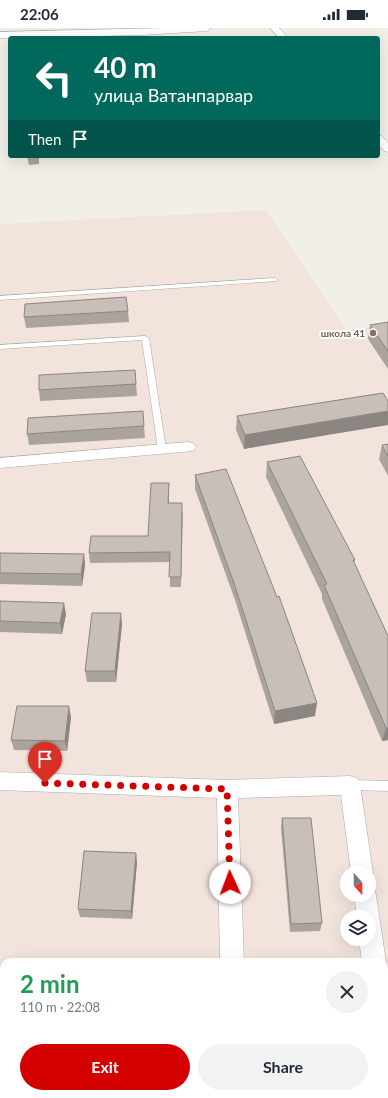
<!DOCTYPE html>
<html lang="en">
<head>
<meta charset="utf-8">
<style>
  :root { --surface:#fff; --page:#f2f2f3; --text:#1f2937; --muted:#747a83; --accent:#d40000 }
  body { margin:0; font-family:Lato,sans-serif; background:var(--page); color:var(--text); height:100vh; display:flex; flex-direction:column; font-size:15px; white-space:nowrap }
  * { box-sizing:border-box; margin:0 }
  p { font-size:13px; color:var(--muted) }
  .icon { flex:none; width:22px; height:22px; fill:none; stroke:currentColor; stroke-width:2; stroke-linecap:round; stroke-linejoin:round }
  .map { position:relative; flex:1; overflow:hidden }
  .sheet { position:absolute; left:0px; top:930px; width:388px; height:140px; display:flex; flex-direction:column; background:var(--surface); border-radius:12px 12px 0 0; box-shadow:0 4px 16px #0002 }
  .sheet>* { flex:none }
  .hud { position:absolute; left:8px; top:8px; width:372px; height:122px; border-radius:4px; box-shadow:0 4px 16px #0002; background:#00695c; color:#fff; overflow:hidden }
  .needle { width:26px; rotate:159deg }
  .tools { position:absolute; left:340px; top:838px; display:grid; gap:8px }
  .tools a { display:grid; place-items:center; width:36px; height:36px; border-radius:50%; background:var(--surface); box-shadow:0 4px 16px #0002; font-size:20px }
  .pin { position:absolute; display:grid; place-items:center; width:34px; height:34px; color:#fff; margin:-41px -17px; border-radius:50% 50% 50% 0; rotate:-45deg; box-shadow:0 0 4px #0007 }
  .pin .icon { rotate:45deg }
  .me { position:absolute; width:44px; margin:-22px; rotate:358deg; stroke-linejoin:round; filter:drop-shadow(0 0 3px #0008) }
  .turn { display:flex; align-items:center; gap:14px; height:84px; padding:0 20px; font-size:18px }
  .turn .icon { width:52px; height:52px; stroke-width:2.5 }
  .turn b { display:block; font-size:28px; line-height:34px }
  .then { display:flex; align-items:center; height:38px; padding:0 20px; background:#0003; gap:8px; font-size:15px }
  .round { display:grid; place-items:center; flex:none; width:42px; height:42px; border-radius:21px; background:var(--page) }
  .headline { display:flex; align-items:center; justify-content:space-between; height:68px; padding:0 20px }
  h1 { font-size:24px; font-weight:700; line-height:30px; color:#1e9e55 }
  .button { display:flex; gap:8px; margin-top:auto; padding:8px 20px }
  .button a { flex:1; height:46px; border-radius:24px; background:var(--accent); color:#fff; font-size:16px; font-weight:700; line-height:46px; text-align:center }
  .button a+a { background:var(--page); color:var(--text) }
  .status { display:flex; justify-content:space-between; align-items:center; height:28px; padding:0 20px; background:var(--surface); direction:ltr }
  .status svg { height:11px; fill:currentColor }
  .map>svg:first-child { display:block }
</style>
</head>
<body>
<div class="status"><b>22:06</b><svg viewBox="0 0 49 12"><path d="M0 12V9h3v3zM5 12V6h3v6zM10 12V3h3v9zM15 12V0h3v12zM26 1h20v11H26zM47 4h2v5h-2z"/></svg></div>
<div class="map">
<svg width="388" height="1070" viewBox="0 0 388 1070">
  <rect width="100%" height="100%" fill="#f2efe9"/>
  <!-- military -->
  <path fill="#f3e3dd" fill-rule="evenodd" d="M 266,182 L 347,303 L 388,296 L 388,1070 L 0,1070 L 0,196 ZM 347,845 L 369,845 L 369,867 L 347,867 ZM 347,889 L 369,889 L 369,911 L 347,911 ZM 4,934 L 384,934 L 384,1066 L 4,1066 Z"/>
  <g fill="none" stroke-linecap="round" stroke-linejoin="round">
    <defs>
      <g id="lane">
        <path d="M 275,250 L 277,251 L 277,253 L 0,272 L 0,268 Z"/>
        <path d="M 145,308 L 149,310 L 166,421 L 162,424 L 158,421 L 142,312 L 0,321 L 0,317 Z"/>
        <path d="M 350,752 L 388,753 L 388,763 L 350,762 L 346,760 L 345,757 L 346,754 Z"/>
      </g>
      <g id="street">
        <path d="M 166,0 L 211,0 L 207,3 L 143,7 L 0,10 L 0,4 Z"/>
        <path d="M 270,0 L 279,0 L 288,10 L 279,10 Z"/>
        <path d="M 378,107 L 382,108 L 388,115 L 388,124 L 384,123 L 378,116 Z"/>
        <path d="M 188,414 L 193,415 L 196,419 L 193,423 L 0,440 L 0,430 Z"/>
        <path d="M 0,744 L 227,752 L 350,748 L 357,750 L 360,757 L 373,845 L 369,853 L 369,845 L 351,845 L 341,767 L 238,770 L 244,934 L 220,934 L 217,770 L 0,762 Z"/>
        <path d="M 369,858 L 373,859 L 376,867 L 386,934 L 384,938 L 384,934 L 362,934 L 359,911 L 369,911 L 369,889 L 357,889 L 354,867 L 369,867 Z"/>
        <path d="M 384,994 L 388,995 L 388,1048 L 384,1047 Z"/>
        <path d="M 223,1066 L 249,1066 L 250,1070 L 224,1070 Z"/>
      </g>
    </defs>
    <!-- lane casing -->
    <use href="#lane" stroke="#a9a9a9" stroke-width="1"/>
    <!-- street casing -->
    <use href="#street" stroke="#a9a9a9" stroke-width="1"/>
    <!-- lane -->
    <use href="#lane" fill="#fff" fill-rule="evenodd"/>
    <!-- street -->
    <use href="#street" fill="#fff" fill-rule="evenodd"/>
  </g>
  <!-- wall -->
  <g fill="#aba49e">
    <path d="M 27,128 L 39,128 L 39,136 L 29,137 Z"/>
    <path d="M 128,283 L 129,294 L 26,300 L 24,289 Z"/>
    <path d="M 388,294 L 388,341 L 368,311 L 370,297 Z"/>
    <path d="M 135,342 L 137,368 L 40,373 L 39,362 Z"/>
    <path d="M 383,365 L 244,421 L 236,402 L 237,388 Z"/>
    <path d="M 144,398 L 145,410 L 29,417 L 27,406 Z"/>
    <path d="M 388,416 L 388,448 L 379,431 L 382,417 Z"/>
    <path d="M 267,434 L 355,532 L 354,535 L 388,608 L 388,712 L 382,713 L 322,571 L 322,566 L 266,449 Z"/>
    <path d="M 195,447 L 315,688 L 274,696 L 235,572 L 195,461 Z"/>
    <path d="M 169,455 L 169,475 L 183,485 L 181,559 L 170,559 L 170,534 L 90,535 L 89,525 L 148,508 Z"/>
    <path d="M 0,525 L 84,526 L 85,537 L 82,558 L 0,556 Z"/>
    <path d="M 0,573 L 66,586 L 62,606 L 0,604 Z"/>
    <path d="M 122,596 L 116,654 L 87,654 L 85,643 Z"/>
    <path d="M 71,689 L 67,723 L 14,722 L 11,712 Z"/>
    <path d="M 282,790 L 322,895 L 320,903 L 290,904 L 281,800 Z"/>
    <path d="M 137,834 L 132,891 L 80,889 L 78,881 Z"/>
  </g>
  <!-- shaded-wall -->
  <g fill="#8b8681">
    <path d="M 388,383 L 388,397 L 244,421 L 245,407 Z"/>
    <path d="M 169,455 L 169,466 L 168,485 L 168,475 Z"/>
    <path d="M 84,526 L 85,537 L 82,558 L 81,546 Z"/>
    <path d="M 64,575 L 66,586 L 62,606 L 60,595 Z"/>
    <path d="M 121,585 L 122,596 L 116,654 L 115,643 Z"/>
    <path d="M 317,675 L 315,688 L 274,696 L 275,683 Z"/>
    <path d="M 69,678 L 71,689 L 67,723 L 65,713 Z"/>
    <path d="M 386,700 L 388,700 L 388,712 L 382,713 Z"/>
    <path d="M 136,825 L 137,834 L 132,891 L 131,883 Z"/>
  </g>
  <!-- building -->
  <g fill="#c7bfb8" stroke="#8b8681">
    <path d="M 126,269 L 128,283 L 24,289 L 25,276 Z"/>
    <path d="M 388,294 L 388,323 L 370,297 Z"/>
    <path d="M 135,342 L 136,356 L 39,362 L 39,347 Z"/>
    <path d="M 383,365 L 388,373 L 388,383 L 245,407 L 237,388 Z"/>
    <path d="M 143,383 L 144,398 L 27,406 L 28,390 Z"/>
    <path d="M 388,416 L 388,428 L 382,417 Z"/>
    <path d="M 300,428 L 355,532 L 353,532 L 388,608 L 388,700 L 386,700 L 324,557 L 327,556 L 267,434 Z"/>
    <path d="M 226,441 L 277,569 L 279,568 L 317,675 L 275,683 L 235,558 L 195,447 Z"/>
    <path d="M 151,455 L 169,455 L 168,475 L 182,475 L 181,549 L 169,549 L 170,524 L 89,525 L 91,508 L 148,508 Z"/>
    <path d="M 0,525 L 84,526 L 81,546 L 0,545 Z"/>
    <path d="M 0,573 L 64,575 L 60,595 L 0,593 Z"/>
    <path d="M 92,585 L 121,585 L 115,643 L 85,643 Z"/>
    <path d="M 17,678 L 69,678 L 65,713 L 11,712 Z"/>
    <path d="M 282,790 L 311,790 L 322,895 L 291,896 Z"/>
    <path d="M 84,823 L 136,825 L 131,883 L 78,881 Z"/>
  </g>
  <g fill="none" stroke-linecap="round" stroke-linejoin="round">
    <!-- route -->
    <path stroke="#d40000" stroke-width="7" stroke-dasharray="0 12.6" d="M 45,755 L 227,761 L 230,855"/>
  </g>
  <!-- markers -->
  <circle fill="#8d6e63" stroke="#fff" stroke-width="1.5" cx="373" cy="305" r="4"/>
  <g text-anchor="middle" stroke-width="4" stroke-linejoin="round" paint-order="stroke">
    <!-- far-education labels -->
    <g font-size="10" font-weight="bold" fill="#785e54" stroke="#fff" text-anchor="end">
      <text x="365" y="309">школа 41</text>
    </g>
  </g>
</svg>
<div class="tools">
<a><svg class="needle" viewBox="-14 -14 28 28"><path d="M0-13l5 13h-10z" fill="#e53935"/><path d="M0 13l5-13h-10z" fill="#747a83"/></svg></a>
<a><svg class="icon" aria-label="layers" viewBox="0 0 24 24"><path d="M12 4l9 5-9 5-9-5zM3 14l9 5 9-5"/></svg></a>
</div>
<div class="pin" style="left:45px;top:755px;background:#d93025"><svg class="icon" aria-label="arrive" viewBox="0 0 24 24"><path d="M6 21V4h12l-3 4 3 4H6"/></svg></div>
<svg class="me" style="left:230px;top:855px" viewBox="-20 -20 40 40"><circle r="19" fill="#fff"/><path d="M0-13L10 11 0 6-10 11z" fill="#d40000"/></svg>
<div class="hud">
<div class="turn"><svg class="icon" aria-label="left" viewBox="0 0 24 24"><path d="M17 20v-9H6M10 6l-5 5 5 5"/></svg><div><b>40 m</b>улица Ватанпарвар</div></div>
<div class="then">Then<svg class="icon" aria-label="arrive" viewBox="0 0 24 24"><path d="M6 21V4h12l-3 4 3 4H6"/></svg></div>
</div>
<section class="sheet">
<div class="headline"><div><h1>2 min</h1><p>110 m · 22:08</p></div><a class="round"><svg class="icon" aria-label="close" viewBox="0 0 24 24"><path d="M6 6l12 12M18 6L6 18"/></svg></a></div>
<div class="button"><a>Exit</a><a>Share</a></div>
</section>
</div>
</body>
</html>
